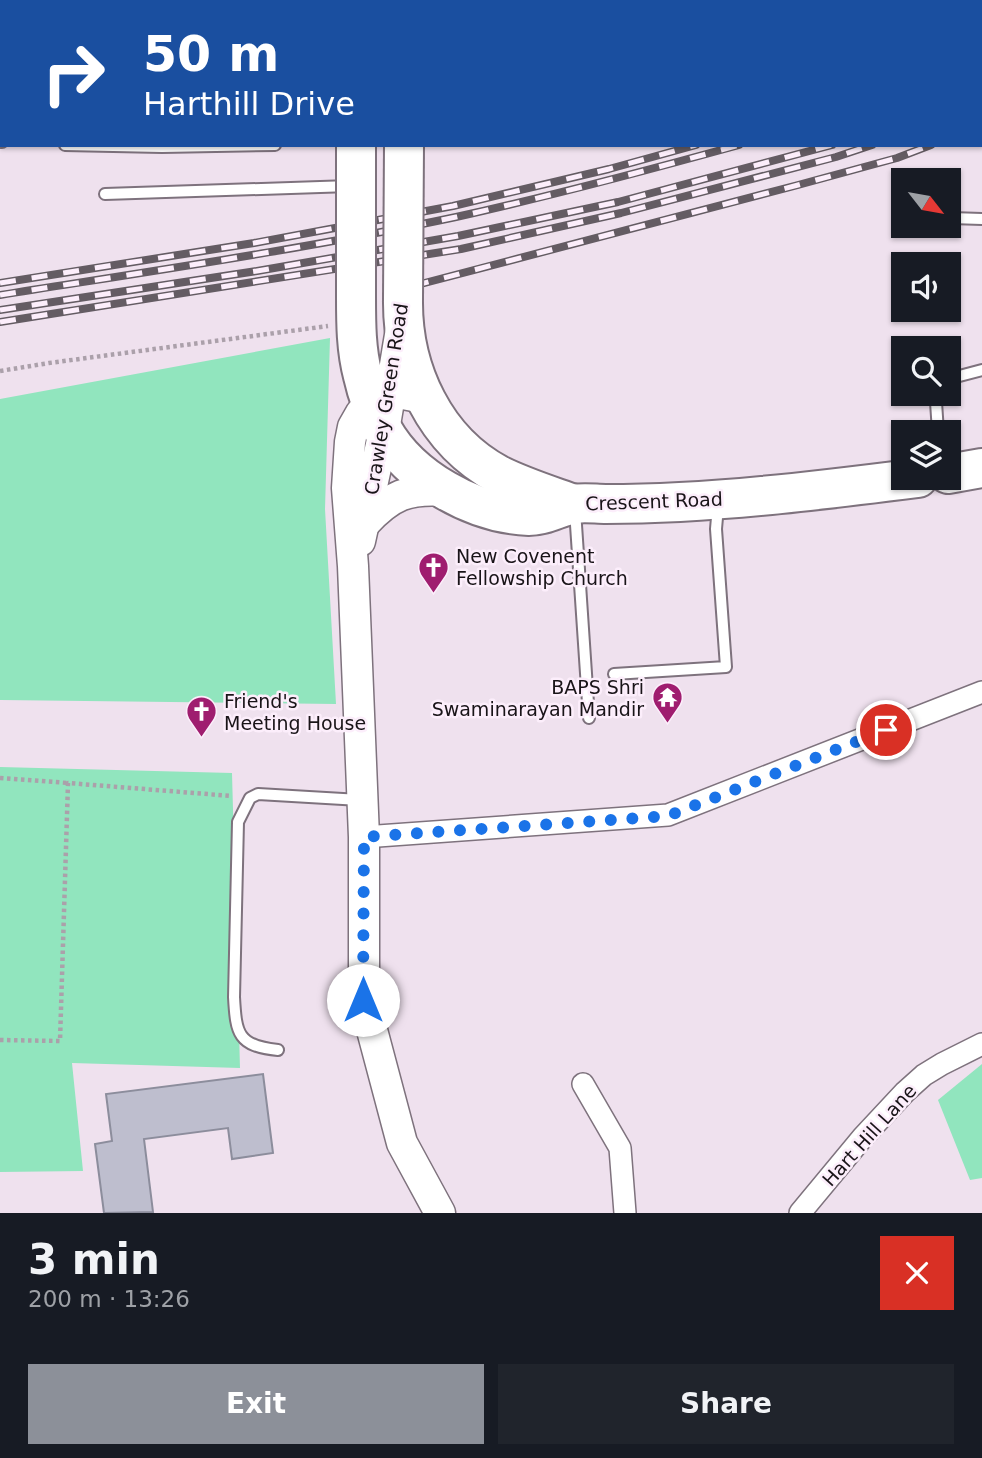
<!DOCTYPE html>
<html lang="en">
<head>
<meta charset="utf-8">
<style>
  :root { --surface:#171b24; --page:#20242c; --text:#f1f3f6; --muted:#9ea1a6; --accent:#8c9099 }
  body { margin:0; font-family:"DejaVu Sans",sans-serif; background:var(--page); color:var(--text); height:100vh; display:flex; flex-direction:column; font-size:26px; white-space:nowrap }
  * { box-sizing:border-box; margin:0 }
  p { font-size:23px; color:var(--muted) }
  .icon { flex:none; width:38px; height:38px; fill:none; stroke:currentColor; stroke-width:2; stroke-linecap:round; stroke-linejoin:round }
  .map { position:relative; height:1213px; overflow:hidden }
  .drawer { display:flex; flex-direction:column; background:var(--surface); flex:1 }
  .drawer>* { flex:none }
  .hud { position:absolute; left:0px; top:0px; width:984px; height:147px; box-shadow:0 2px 5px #0004; background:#1a4fa0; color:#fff; overflow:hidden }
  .needle { width:46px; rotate:121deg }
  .buttons { position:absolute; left:891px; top:168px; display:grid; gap:14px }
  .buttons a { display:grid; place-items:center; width:70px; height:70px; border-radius:0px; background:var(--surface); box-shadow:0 2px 5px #0004; font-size:35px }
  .pin { position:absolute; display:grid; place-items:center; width:60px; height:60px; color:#fff; margin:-30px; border:4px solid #fff; border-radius:50%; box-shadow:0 2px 7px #0007 }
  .me { position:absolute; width:77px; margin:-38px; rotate:0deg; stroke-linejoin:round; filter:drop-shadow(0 0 5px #0008) }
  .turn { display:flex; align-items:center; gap:24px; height:147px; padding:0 28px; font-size:32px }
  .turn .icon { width:91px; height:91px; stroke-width:2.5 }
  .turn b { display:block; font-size:49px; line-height:60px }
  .round { display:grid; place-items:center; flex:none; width:74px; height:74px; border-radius:0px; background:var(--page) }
  .headline { display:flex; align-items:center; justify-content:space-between; height:119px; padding:0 28px }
  h1 { font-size:42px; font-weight:600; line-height:52px }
  .button { display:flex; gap:14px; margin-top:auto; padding:14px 28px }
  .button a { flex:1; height:80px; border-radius:0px; background:var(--accent); color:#fff; font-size:28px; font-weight:600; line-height:80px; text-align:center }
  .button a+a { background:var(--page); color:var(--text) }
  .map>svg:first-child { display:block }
</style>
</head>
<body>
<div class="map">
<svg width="982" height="1213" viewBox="0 0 982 1213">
  <rect width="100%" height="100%" fill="#efe1ee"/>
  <!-- green -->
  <g fill="#91e5be">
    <path d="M 330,338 L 325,509 L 336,704 L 0,700 L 0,399 Z"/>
    <path d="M 0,767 L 232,773 L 240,1068 L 72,1063 L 83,1171 L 0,1172 Z"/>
    <path d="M 982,1064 L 982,1178 L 970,1180 L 938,1100 Z"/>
  </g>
  <!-- building -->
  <g fill="#bebece" stroke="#8c8d9c" stroke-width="2">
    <rect x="0" y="36" width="2" height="59"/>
    <path d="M 263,1074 L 273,1153 L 232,1159 L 228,1128 L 144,1139 L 153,1212 L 104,1213 L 95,1144 L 112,1141 L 106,1094 Z"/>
  </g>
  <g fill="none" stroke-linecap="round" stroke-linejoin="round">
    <defs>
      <g id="lane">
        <path d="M 70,2 L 70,0"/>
        <path d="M 237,2 L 340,0"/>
        <path d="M 661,2 L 670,0"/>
        <path d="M 0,142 L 2,142"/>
        <path d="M 65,145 L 162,147 L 275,145"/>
        <path d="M 105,194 L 350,186"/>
        <path d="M 951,218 L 982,219"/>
        <path d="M 948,379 L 982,370"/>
        <path d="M 938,394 L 936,402 L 938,432"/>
        <path d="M 575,510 L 589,718"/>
        <path d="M 614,674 L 726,667 L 716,529 L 718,506"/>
        <path d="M 278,1050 C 238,1046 236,1034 234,997 L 238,822 L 250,798 L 258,794 L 360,800"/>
      </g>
      <g id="street">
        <path d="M 364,837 L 668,815 L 982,692"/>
        <path d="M 583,1084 L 620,1148 L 625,1213"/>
        <path d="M 800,1213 L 863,1137 L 905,1092 L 924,1075 L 942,1064 L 982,1044"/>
      </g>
      <g id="secondary">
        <path d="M 424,398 L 403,394 L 389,396 L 371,402 L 361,413 L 353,427 L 350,442 L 347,488 L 353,566 L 364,837 L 364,1000 L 402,1143 L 440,1213"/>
        <path d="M 365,523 C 391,495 408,488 446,491"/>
        <path d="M 360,541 L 384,431 L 401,329"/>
      </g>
      <g id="highway">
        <path d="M 359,2 L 359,0"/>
        <path d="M 405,2 L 405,0"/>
        <path d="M 356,296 C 356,323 356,350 363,376 C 367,394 374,413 383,430 C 410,478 474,514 529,516 C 546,516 558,507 574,504 C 584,502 596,504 606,504 C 710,504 815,491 918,478"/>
        <path d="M 403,299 C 402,370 435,441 499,475 C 523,487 549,495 574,504"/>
        <path d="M 948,474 L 982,468"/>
      </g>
    </defs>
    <!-- lane casing -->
    <use href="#lane" stroke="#7e727d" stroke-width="14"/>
    <!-- street casing -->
    <use href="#street" stroke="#7e727d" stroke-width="24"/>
    <!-- secondary casing -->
    <use href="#secondary" stroke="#7e727d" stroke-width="33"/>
    <!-- highway casing -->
    <use href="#highway" stroke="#7e727d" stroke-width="42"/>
    <!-- path -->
    <g stroke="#aba0aa" stroke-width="4.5" stroke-dasharray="3.5 3.5" stroke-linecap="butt">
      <path d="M 0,371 L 49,363 L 328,326"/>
      <path d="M 0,778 L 68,783"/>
      <path d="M 0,1040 L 60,1041 L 68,783 L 232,796"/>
    </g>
    <!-- lane -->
    <use href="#lane" stroke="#fff" stroke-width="10"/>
    <!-- street -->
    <use href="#street" stroke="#fff" stroke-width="21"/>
    <!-- secondary -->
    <use href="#secondary" stroke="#fff" stroke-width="30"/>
    <!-- highway -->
    <use href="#highway" stroke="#fff" stroke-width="38"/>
    <defs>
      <g id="rail">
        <path d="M 0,283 L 254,243 L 453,206 L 609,169 L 696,145"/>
        <path d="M 413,286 L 798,185 L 897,158 L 931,145"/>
        <path d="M 0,295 C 152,271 305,249 456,217 C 551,196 645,171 739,145"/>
        <path d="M 0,310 L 257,271 L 458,236 L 618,202 L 832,145"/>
        <path d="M 0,322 L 461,249 L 621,213 L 836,157 L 872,145"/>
      </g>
    </defs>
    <!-- rail casing -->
    <use href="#rail" stroke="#645c63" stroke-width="8"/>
    <!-- rail -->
    <use href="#rail" stroke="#fceefb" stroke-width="5" stroke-dasharray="16" stroke-linecap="butt"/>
    <defs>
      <g id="highway-bridge">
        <path d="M 356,296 L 356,145"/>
        <path d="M 403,299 L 404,145"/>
      </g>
    </defs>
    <!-- highway-bridge casing -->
    <use href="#highway-bridge" stroke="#7e727d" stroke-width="42" stroke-linecap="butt"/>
    <!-- highway-bridge -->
    <use href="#highway-bridge" stroke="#fff" stroke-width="38"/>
  </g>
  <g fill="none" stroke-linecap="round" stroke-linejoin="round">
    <!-- route -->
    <path stroke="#1a73e8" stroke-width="12" stroke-dasharray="0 21.6" d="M 363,1000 L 364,837 L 668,816 L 886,730"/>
  </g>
  <!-- icons -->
  <defs>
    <symbol id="church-pin" viewBox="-11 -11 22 30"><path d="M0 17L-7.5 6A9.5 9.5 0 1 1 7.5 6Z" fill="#9f1d6f" stroke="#fceefb"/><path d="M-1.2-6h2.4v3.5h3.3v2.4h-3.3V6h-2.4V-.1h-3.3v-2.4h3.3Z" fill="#fff"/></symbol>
    <symbol id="temple-pin" viewBox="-11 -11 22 30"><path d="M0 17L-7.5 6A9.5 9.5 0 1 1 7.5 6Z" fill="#9f1d6f" stroke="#fceefb"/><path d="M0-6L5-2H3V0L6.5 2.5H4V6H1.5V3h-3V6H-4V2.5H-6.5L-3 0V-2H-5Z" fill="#fff"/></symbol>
  </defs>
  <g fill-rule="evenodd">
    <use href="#church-pin" x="416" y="550" width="35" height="47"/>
    <use href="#temple-pin" x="650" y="680" width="35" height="47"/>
    <use href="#church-pin" x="184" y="694" width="35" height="47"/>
  </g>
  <g text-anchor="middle" stroke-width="5" stroke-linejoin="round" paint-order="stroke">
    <!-- street labels -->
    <g font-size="19" fill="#191418" stroke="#fceefb">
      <text transform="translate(386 399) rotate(-81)" y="7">Crawley Green Road</text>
      <text transform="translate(654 501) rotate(-2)" y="7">Crescent Road</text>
      <text transform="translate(869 1135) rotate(-48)" y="7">Hart Hill Lane</text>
    </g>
    <!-- poi labels -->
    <g font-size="19" fill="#191418" stroke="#fceefb" text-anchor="start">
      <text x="456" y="563">New Covenent<tspan x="456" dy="22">Fellowship Church</tspan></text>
      <text x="644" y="694" text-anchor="end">BAPS Shri<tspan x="644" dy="22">Swaminarayan Mandir</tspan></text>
      <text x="224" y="708">Friend's<tspan x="224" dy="22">Meeting House</tspan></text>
    </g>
  </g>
</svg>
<div class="buttons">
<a><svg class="needle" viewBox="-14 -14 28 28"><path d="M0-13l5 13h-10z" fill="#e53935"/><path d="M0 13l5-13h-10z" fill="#9ea1a6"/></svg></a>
<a><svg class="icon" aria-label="sound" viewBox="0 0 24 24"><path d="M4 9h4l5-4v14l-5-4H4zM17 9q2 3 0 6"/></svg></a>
<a><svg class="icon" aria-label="search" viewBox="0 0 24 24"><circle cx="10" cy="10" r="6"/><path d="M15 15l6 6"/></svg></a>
<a><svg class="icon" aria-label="layers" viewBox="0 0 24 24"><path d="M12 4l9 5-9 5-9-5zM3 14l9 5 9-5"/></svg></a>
</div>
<div class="pin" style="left:886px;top:730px;background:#d93025"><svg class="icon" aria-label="arrive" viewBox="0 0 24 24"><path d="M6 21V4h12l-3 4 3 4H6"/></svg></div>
<svg class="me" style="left:363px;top:1000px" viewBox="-20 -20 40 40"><circle r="19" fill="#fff"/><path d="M0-13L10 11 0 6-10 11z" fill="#1a73e8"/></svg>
<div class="hud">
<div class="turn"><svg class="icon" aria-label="right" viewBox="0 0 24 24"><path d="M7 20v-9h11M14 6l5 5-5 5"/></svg><div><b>50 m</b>Harthill Drive</div></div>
</div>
</div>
<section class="drawer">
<div class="headline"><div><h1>3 min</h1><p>200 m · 13:26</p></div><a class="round" style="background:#d93025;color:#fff"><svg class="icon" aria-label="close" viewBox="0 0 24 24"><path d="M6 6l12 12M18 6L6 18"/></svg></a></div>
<div class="button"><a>Exit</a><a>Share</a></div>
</section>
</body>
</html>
